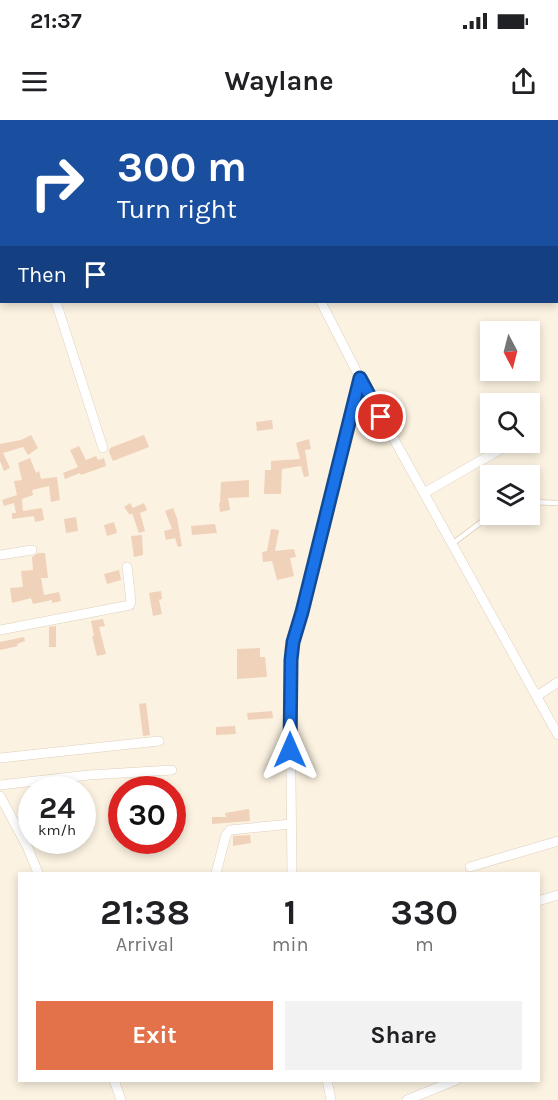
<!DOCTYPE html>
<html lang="en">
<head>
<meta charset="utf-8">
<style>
  :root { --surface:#fff; --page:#f2f2f2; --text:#202124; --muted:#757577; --accent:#e37149 }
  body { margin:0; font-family:Karla,sans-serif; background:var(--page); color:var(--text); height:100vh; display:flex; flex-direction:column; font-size:22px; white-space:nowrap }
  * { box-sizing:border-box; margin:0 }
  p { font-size:20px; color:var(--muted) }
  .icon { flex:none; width:33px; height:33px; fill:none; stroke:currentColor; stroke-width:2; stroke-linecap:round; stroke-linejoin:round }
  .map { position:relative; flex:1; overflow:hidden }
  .details { position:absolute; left:18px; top:752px; width:522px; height:210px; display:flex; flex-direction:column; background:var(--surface); border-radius:0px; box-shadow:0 3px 9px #0003 }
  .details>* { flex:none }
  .top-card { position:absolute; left:0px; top:0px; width:558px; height:183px; box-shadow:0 3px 9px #0003; background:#1a4fa0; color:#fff; overflow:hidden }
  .needle { width:39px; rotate:173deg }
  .tools { position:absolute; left:480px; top:201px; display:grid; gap:12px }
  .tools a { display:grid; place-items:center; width:60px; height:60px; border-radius:0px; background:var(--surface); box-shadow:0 3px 9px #0003; font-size:30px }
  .speed { position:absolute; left:18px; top:656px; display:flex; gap:12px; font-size:30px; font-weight:700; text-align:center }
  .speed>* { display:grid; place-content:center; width:78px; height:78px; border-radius:50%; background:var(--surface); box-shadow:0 3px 9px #0003; line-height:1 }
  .speed small { font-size:15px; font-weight:400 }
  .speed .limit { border:9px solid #d22; background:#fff; color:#111 }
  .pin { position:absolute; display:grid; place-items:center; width:51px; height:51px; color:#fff; margin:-26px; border:3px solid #fff; border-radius:50%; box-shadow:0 2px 6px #0007 }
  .me { position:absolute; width:66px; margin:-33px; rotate:0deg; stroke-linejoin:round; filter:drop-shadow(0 0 4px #0008) }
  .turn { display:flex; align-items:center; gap:21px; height:126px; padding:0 18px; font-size:27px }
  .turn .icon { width:78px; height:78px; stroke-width:2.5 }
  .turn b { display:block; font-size:42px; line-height:51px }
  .then { display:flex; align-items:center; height:57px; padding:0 18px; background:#0003; gap:12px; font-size:22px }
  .eta { display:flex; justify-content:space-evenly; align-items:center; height:102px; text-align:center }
  .eta b { font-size:36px; font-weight:700; line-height:42px }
  .action { display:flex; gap:12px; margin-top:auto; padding:12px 18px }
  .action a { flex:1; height:69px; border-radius:0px; background:var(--accent); color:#fff; font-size:24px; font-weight:700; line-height:69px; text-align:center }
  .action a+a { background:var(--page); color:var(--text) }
  .status { display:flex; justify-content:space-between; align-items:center; height:42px; padding:0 30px; background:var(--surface); direction:ltr }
  .status svg { height:16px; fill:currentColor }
  header { display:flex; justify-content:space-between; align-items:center; height:78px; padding:0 18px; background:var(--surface); font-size:27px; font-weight:700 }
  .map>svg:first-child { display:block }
</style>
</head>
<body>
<div class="status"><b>21:37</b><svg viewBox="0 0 49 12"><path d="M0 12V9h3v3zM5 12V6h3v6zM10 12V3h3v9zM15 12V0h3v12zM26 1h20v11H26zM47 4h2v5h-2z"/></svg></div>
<header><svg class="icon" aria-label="menu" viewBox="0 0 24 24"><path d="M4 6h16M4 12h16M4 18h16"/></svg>Waylane<svg class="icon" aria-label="share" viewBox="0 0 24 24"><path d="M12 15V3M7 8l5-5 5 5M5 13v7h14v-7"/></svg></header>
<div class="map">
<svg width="558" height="980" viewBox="0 0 558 980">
  <rect width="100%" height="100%" fill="#fbf2e1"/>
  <!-- building -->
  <g fill="#f0d1ba">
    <path d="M 272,300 L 273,309 L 257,311 L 256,302 Z"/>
    <path d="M 31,315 L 38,328 L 28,335 L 23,327 L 3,333 L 10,348 L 4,351 L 0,341 L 0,324 L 21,320 Z"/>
    <path d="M 144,315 L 149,327 L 113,341 L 109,332 L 110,328 Z"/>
    <path d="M 309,319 L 311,329 L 305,330 L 309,356 L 304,357 L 301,346 L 282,349 L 281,374 L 264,374 L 265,350 L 271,350 L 271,341 L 300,339 L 296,323 Z"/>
    <path d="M 79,326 L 86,340 L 96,336 L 98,340 L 104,338 L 106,346 L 81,355 L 80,353 L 65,359 L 63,353 L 78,347 L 70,330 Z"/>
    <path d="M 30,338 L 36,353 L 39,351 L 41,359 L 57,357 L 60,380 L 51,382 L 49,366 L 32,370 L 33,375 L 22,379 L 23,391 L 42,388 L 44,400 L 35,402 L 34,396 L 12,399 L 12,393 L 16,393 L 14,383 L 4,386 L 2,380 L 17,375 L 14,361 L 22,360 L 18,343 Z"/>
    <path d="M 249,360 L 249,377 L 228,378 L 230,390 L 220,392 L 219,383 L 220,383 L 221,362 Z"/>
    <path d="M 130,383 L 133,388 L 144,383 L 147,390 L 140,393 L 145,411 L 139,413 L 132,393 L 130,395 L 124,387 Z"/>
    <path d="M 173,388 L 177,398 L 182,426 L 178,427 L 175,418 L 166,420 L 164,411 L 172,409 L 165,391 Z"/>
    <path d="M 76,397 L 78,411 L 66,413 L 64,399 Z"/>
    <path d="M 114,402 L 117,413 L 107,416 L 104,405 Z"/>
    <path d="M 215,404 L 217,413 L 192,415 L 191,406 Z"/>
    <path d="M 271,409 L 279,410 L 275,431 L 294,429 L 296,437 L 290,438 L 294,456 L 277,460 L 272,441 L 263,442 L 262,432 L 267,431 Z"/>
    <path d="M 142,415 L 143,435 L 134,437 L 131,416 Z"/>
    <path d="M 38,433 L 45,433 L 48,458 L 41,458 L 44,475 L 59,472 L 61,481 L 52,483 L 52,480 L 33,484 L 31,478 L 12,483 L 10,468 L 23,467 L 21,451 L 33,450 L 32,437 Z"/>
    <path d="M 119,450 L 121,460 L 107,464 L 104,454 Z"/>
    <path d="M 161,471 L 162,479 L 159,480 L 162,494 L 153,496 L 149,473 Z"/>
    <path d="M 103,499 L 105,506 L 99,507 L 106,534 L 97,536 L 92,516 L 94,516 L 91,501 Z"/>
    <path d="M 56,506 L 56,527 L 49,527 L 49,507 Z"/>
    <path d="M 24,517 L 25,521 L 17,524 L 18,526 L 0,530 L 0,522 Z"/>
    <path d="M 260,528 L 260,537 L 265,537 L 267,557 L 237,559 L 237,529 Z"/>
    <path d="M 146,583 L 150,615 L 143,616 L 139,584 Z"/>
    <path d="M 272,591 L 273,598 L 248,600 L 247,593 Z"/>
    <path d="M 235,606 L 236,614 L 216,615 L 216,607 Z"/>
    <path d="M 249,689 L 250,701 L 212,704 L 212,697 L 226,697 L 225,693 Z"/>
    <path d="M 250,715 L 251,723 L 233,726 L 233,716 Z"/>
  </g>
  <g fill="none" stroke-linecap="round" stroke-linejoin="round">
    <defs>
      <g id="service">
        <path d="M 530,382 L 558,383"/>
        <path d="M 452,424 L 492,394"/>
      </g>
      <g id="minor">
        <path d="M 45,0 L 45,2"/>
        <path d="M 95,0 L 95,2"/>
        <path d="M 245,0 L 245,2"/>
        <path d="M 155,2 L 156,0"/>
        <path d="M 0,101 L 2,101"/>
        <path d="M 56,182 L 103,328"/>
        <path d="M 321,182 L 360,258 L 558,615"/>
        <path d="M 424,373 L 513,322"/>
        <path d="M 0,435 L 32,430"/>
        <path d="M 0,510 L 130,485 L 131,481 L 127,447"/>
        <path d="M 537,576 L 558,562"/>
        <path d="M 0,638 L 159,621"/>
        <path d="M 0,665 L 89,655 L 172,650"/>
        <path d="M 0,676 L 27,726 L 38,753"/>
        <path d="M 470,747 L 558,721"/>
        <path d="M 216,753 L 226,715 L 230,710 L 291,704"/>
        <path d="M 292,753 L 290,569 L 293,522 L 302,492 L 360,258"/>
        <path d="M 538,781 L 558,775"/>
        <path d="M 114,960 L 121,980"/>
        <path d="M 327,960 L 331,980"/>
        <path d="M 407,980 L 456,960"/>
      </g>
    </defs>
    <!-- service casing -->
    <use href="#service" stroke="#dfcfbd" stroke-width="6"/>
    <!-- minor casing -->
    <use href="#minor" stroke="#dfcfbd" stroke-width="10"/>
    <!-- service -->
    <use href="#service" stroke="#fff" stroke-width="4.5"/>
    <!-- minor -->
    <use href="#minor" stroke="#fff" stroke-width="9"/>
  </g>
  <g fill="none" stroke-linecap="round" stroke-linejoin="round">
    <defs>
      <path id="route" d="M 290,630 L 291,540 L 293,522 L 302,492 L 360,258 L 381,297"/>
    </defs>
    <!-- route casing -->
    <use href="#route" stroke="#114b97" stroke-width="15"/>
    <!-- route -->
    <use href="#route" stroke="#1a73e8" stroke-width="10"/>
  </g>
</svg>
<div class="tools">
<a><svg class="needle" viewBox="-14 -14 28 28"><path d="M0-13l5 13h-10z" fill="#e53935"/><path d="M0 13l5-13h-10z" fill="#757577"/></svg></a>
<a><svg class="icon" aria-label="search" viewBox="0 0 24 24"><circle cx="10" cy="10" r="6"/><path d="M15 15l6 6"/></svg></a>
<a><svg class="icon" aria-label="layers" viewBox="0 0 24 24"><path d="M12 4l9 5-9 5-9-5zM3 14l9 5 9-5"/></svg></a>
</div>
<div class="speed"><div>24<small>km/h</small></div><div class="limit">30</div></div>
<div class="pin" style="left:381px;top:297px;background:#d93025"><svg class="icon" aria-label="arrive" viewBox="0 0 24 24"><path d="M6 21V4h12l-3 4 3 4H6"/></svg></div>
<svg class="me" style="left:290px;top:630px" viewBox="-20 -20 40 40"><path d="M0-17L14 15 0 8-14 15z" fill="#1a73e8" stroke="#fff" stroke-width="4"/></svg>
<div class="top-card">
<div class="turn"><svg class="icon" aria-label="right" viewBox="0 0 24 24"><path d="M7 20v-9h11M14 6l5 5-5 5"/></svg><div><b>300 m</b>Turn right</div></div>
<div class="then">Then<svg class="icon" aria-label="arrive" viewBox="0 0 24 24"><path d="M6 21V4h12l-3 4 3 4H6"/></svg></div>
</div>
<section class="details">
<div class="eta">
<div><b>21:38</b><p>Arrival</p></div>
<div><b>1</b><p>min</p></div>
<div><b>330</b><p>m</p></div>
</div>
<div class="action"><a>Exit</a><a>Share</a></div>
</section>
</div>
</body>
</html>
